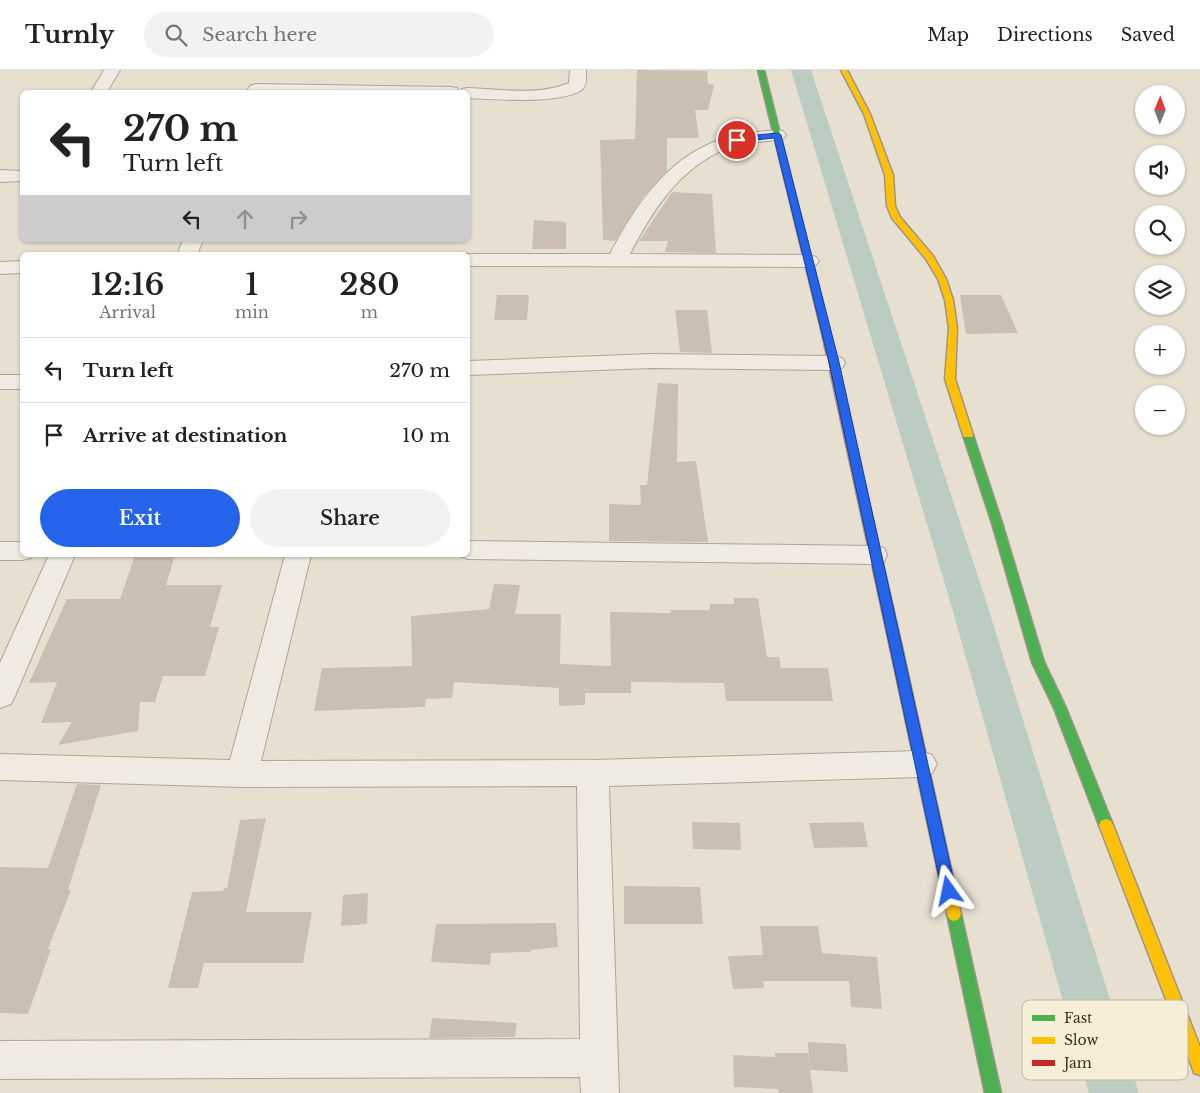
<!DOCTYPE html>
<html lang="en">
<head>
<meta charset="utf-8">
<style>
  :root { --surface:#fff; --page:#f2f2f2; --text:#222; --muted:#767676; --line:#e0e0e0; --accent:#2563eb }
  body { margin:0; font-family:"Libre Baskerville",serif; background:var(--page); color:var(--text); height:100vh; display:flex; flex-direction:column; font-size:19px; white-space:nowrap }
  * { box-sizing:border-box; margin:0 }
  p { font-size:16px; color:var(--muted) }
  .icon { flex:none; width:28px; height:28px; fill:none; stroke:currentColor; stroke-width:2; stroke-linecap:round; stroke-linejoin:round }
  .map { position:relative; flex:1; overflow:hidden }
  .side { position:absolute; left:20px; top:182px; width:450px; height:305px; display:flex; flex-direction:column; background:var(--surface); border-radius:8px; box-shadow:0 1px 4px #0004 }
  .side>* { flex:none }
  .banner { position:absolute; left:20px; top:20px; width:450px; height:152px; border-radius:8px; box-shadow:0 1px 4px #0004; background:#fff; color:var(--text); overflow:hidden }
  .needle { width:32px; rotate:1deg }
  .fabs { position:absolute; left:1135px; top:15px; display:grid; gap:10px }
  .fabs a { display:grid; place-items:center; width:50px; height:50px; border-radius:50%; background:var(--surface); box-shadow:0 1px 4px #0004; font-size:25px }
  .pin { position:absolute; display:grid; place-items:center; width:42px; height:42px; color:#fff; margin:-21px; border:2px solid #fff; border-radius:50%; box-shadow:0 1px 5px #0007 }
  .me { position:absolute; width:55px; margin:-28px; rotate:348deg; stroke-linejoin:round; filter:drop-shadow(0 0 4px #0008) }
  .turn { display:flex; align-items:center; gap:18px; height:105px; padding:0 20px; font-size:22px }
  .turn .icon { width:65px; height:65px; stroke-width:2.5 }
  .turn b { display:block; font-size:35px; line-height:42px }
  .lanes { display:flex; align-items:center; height:48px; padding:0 20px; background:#0003; justify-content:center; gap:25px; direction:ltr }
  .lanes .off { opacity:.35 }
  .eta { display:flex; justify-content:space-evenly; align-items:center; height:85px; text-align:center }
  .eta b { font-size:30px; font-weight:600; line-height:35px }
  .cta { display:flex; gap:10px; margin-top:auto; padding:10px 20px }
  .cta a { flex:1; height:58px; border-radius:30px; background:var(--accent); color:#fff; font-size:20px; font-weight:600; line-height:58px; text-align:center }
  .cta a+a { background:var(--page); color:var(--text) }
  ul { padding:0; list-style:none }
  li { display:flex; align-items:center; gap:15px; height:65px; padding:0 20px; border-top:1px solid var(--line) }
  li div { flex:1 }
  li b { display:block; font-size:19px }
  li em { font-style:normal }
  header { display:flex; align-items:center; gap:30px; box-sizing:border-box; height:70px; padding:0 25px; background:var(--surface); border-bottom:1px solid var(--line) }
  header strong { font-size:24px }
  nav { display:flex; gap:28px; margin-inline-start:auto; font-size:18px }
  .search { width:350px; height:45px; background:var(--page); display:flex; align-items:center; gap:12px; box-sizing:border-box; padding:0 18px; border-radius:28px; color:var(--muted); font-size:19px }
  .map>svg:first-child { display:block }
</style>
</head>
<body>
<header>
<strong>Turnly</strong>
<div class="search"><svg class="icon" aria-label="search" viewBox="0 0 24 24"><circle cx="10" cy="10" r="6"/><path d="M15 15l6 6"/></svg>Search here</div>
<nav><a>Map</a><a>Directions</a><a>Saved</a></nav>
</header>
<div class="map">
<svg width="1200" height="1023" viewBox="0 0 1200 1023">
  <rect width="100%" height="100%" fill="#e7e0d1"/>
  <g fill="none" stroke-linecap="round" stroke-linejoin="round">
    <!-- canal -->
    <path fill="#bcccc2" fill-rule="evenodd" d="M 791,0 L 811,0 L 986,531 L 1139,1023 L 1089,1023 L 950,531 Z"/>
  </g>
  <!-- building -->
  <g fill="#cbbfb2">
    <path d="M 637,0 L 707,1 L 708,14 L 714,15 L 708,40 L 695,40 L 699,68 L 667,68 L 667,100 L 643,127 L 615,171 L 603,170 L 600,70 L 635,69 Z"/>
    <path d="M 672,122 L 712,124 L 716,183 L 665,182 L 668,171 L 639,171 Z"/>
    <path d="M 534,150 L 566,152 L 566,179 L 532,179 Z"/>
    <path d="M 497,225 L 529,225 L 527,250 L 494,250 Z"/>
    <path d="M 960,225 L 1001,225 L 1018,263 L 966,264 Z"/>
    <path d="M 675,240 L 707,240 L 712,283 L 680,282 Z"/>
    <path d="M 658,313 L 678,314 L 677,392 L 696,391 L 708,472 L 609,471 L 609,434 L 641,435 L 640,415 L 647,415 Z"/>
    <path d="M 135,485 L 175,485 L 166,515 L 222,515 L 210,557 L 219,557 L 205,606 L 163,606 L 155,632 L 140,632 L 138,661 L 58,675 L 72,652 L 41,653 L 57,612 L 29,613 L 67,529 L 120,529 Z"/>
    <path d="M 494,514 L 520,515 L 515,544 L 561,544 L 560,594 L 611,596 L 610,542 L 671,543 L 670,540 L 710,540 L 710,534 L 734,534 L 734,528 L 758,528 L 767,587 L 779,587 L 781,598 L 828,598 L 833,631 L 726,631 L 724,613 L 631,612 L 631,623 L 585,623 L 585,635 L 559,636 L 559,618 L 454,612 L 452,628 L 426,629 L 425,637 L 314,641 L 322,598 L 412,596 L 411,546 L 489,539 Z"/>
    <path d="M 77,714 L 101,715 L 68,820 L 71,820 L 48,879 L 51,879 L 28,944 L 0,943 L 0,797 L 48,798 Z"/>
    <path d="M 266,748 L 246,842 L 312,842 L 303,893 L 204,893 L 198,918 L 168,918 L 192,822 L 223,821 L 224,818 L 227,818 L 240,750 Z"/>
    <path d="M 692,752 L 740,753 L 741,780 L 693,779 Z"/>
    <path d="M 863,752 L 868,777 L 814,778 L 809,753 Z"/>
    <path d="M 624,816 L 700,817 L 703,854 L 624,854 Z"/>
    <path d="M 368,823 L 367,854 L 341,856 L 343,825 Z"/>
    <path d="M 556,853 L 558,877 L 531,880 L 531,882 L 491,883 L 490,895 L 431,892 L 436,854 Z"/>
    <path d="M 760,856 L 818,856 L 822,883 L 877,887 L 882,939 L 851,937 L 849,911 L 763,911 L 764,918 L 733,919 L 728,886 L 763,885 Z"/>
    <path d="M 432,948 L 517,953 L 515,967 L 429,968 Z"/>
    <path d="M 808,972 L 846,974 L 848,1002 L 810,1000 L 813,1023 L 779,1023 L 778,1019 L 734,1017 L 733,985 L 775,987 L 775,983 L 808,983 L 809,994 Z"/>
  </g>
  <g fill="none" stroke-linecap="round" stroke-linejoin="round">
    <defs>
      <g id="street">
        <path d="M 104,0 L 120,0 L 107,22 L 91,22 Z"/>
        <path d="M 570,0 L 586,0 C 586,5 587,15 583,19 C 562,35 494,29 468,28 L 468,22 L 460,22 L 462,19 L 468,18 C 500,19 539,26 569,13 Z"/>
        <path d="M 256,14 L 451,17 L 457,18 L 459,22 L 250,22 L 248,19 L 250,16 Z"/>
        <path d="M 777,60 L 783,61 L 786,65 L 783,69 C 768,72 752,71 737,75 C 684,91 654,137 630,184 L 809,185 L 816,187 L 819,191 L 816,195 L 809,197 L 468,196 L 468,185 L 464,185 L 468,184 L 610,184 C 637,132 672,81 732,66 C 746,62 762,62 777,60 Z"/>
        <path d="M 0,100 L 22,101 L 22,111 L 0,112 Z"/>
        <path d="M 183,170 L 203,170 L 197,185 L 177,185 Z"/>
        <path d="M 22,191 L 22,203 L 0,204 L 0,192 Z"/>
        <path d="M 651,284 L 834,286 L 842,288 L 845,293 L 842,298 L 834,300 L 651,298 L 468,305 L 468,291 Z"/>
        <rect x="0" y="305" width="22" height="14"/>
        <path d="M 468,471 L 874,476 L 884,478 L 887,485 L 884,492 L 874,494 L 468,489 L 458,485 L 468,485 Z"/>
        <path d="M 0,472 L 22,472 L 22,485 L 33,485 L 31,488 L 22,490 L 0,490 Z"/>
        <path d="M 49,485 L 75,485 L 15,626 L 11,634 L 0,638 L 0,593 Z"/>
        <path d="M 285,485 L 311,485 L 261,691 L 593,690 L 921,681 L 932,685 L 937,694 L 932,703 L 921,707 L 609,716 L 619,1023 L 581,1023 L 580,1007 L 0,1009 L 0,971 L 580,969 L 577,716 L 242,717 L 0,710 L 0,684 L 230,690 Z"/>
      </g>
      <g id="fast">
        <path d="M 758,0 L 764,0 L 830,263 L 829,265 L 823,265 L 822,263 Z"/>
        <path d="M 968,362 L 973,365 L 1002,453 L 1044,592 L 1066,638 L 1113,755 L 1111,759 L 1106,761 L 1101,759 L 1099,755 L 1054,638 L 1032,592 L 992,453 L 963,365 Z"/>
        <path d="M 954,837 L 959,839 L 961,844 L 1001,1023 L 985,1023 L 947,844 L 949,839 Z"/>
      </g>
      <g id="slow">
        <path d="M 841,0 L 847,0 L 870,44 L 893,105 L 895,136 L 900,147 L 933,186 L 946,209 L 953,230 L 957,258 L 955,309 L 973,365 L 972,367 L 964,367 L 963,365 L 945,309 L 949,258 L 945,230 L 938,209 L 926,189 L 892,148 L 887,136 L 885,105 L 864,44 Z"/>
        <path d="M 896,573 L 900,574 L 902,577 L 961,844 L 959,849 L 954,851 L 949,849 L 947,844 L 890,577 L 892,574 Z"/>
        <path d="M 1106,749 L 1111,751 L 1113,755 L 1200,977 L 1200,1005 L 1194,1003 L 1192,997 L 1099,755 L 1101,751 Z"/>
      </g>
      <path id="jam" d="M 826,260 L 830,263 L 902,577 L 900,580 L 892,580 L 890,577 L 822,263 Z"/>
    </defs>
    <!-- street casing -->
    <use href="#street" stroke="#ada599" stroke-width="2"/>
    <!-- fast casing -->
    <use href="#fast" stroke="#9c958a" stroke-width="3"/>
    <!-- slow casing -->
    <use href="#slow" stroke="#9c958a" stroke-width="3"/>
    <!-- jam casing -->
    <use href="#jam" stroke="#9c958a" stroke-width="3"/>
    <!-- street -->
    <use href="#street" fill="#efebe3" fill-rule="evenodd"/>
    <!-- fast -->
    <use href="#fast" fill="#4caf50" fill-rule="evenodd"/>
    <!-- slow -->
    <use href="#slow" fill="#ffc107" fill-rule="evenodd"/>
    <!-- jam -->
    <use href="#jam" fill="#c62828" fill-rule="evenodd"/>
  </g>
  <!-- route -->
  <path fill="#2563eb" stroke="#184099" d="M 777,63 L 781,65 L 839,292 L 956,821 L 954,826 L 949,828 L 944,826 L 942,821 L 829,292 L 774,68 L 737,72 L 733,70 L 737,67 Z"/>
  <!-- legend -->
  <rect x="1022" y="930" width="166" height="80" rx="8" fill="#f7eed8" stroke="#bfb4a1" stroke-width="1"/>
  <rect x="1032" y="945" width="23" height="6" fill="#4caf50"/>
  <rect x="1032" y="967" width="23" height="7" fill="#ffc107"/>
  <rect x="1032" y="990" width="23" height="6" fill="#c62828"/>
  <g font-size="14" fill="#3d2e20">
    <text x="1064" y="953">Fast</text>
    <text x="1064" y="975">Slow</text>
    <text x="1064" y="998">Jam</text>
  </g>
</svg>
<div class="fabs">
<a><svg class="needle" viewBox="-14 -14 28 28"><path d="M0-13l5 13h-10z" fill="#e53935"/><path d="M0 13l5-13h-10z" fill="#767676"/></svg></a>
<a><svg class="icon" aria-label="sound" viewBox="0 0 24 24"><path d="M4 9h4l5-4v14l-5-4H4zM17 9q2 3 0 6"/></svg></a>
<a><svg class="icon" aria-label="search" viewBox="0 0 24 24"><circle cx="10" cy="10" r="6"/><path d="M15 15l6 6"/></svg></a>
<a><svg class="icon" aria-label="layers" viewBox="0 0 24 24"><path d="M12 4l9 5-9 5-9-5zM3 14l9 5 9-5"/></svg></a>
<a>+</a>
<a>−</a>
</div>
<div class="pin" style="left:737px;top:70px;background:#d93025"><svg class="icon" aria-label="arrive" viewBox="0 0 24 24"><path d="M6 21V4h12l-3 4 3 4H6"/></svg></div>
<svg class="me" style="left:949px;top:821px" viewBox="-20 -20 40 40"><path d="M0-17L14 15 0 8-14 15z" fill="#2563eb" stroke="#fff" stroke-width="4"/></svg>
<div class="banner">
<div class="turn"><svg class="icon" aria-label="left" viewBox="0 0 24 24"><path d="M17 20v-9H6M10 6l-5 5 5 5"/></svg><div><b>270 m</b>Turn left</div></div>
<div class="lanes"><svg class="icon" aria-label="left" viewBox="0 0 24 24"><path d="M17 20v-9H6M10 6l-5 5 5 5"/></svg><svg class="icon off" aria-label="ahead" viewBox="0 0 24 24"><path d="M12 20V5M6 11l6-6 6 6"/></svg><svg class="icon off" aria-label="right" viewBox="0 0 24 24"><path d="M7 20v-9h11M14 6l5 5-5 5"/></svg></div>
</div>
<section class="side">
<div class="eta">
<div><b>12:16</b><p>Arrival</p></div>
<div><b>1</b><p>min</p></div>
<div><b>280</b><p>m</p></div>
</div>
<ul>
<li><svg class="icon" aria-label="left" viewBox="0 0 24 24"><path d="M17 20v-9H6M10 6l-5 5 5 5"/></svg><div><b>Turn left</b></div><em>270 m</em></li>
<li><svg class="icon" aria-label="arrive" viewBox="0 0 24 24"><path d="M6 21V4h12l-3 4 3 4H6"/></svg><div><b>Arrive at destination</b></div><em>10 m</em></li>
</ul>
<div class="cta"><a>Exit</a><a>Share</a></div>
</section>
</div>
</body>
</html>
